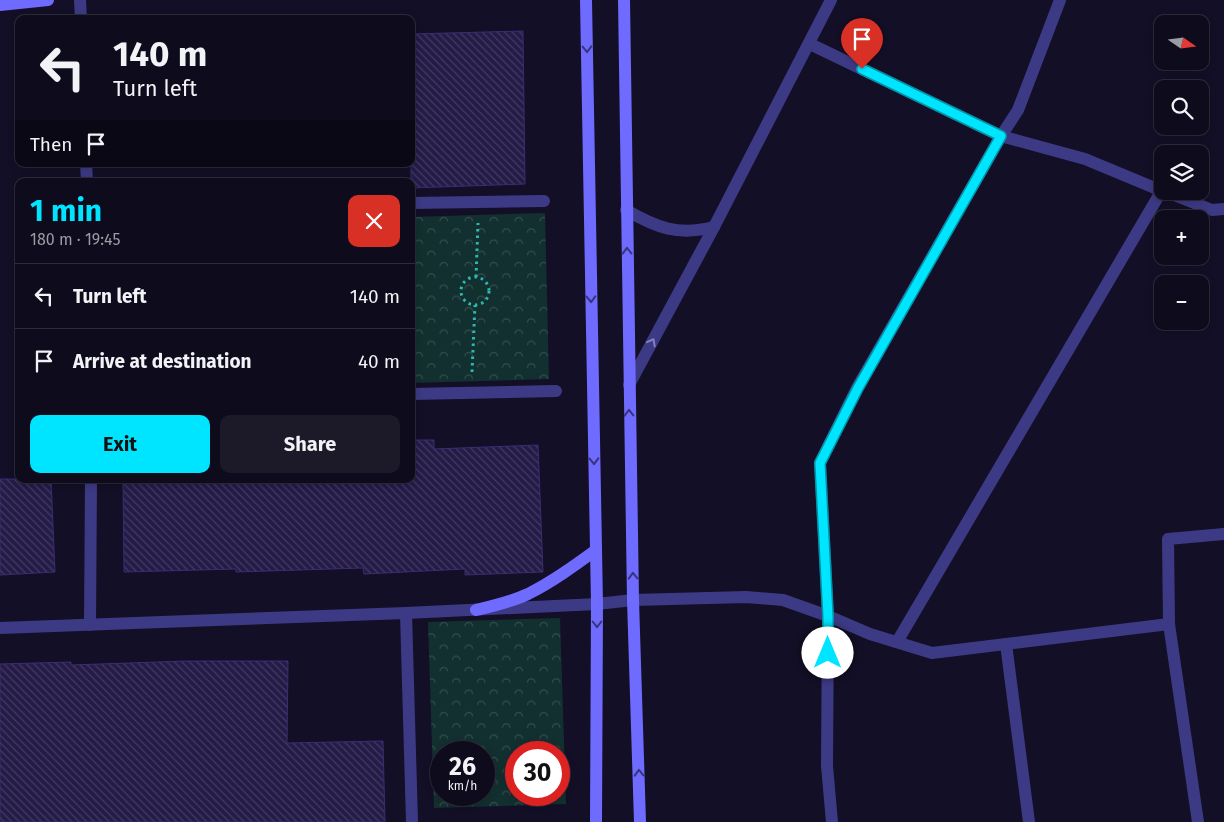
<!DOCTYPE html>
<html lang="en">
<head>
<meta charset="utf-8">
<style>
  :root { --surface:#0e0b1c; --page:#1c1929; --text:#f1f3f6; --muted:#9b9ba3; --line:#2e2b3b; --accent:#00e5ff }
  body { margin:0; font-family:"Fira Sans",sans-serif; background:var(--page); color:var(--text); height:100vh; display:flex; flex-direction:column; font-size:19px; white-space:nowrap }
  * { box-sizing:border-box; margin:0 }
  p { font-size:16px; color:var(--muted) }
  .icon { flex:none; width:28px; height:28px; fill:none; stroke:currentColor; stroke-width:2; stroke-linecap:round; stroke-linejoin:round }
  .map { position:relative; flex:1; overflow:hidden }
  .details { position:absolute; left:15px; top:178px; width:400px; height:305px; display:flex; flex-direction:column; background:var(--surface); border-radius:10px; box-shadow:0 2px 8px #0003,0 0 0 1px var(--line) }
  .details>* { flex:none }
  .guide { position:absolute; left:15px; top:15px; width:400px; height:152px; border-radius:10px; box-shadow:0 2px 8px #0003,0 0 0 1px var(--line); background:#0e0b1c; color:var(--text); overflow:hidden }
  .needle { width:32px; rotate:104deg }
  .fabs { position:absolute; left:1154px; top:15px; display:grid; gap:10px }
  .fabs a { display:grid; place-items:center; width:55px; height:55px; border-radius:10px; background:var(--surface); box-shadow:0 2px 8px #0003,0 0 0 1px var(--line); font-size:25px }
  .speed { position:absolute; left:430px; top:741px; display:flex; gap:10px; font-size:25px; font-weight:700; text-align:center }
  .speed>* { display:grid; place-content:center; width:65px; height:65px; border-radius:50%; background:var(--surface); box-shadow:0 2px 8px #0003,0 0 0 1px var(--line); line-height:1 }
  .speed small { font-size:12px; font-weight:400 }
  .speed .limit { border:8px solid #d22; background:#fff; color:#111 }
  .pin { position:absolute; display:grid; place-items:center; width:42px; height:42px; color:#fff; margin:-51px -21px; border-radius:50% 50% 50% 0; rotate:-45deg; box-shadow:0 0 5px #0007 }
  .pin .icon { rotate:45deg }
  .me { position:absolute; width:55px; margin:-28px; rotate:0deg; stroke-linejoin:round; filter:drop-shadow(0 0 4px #0008) }
  .turn { display:flex; align-items:center; gap:18px; height:105px; padding:0 15px; font-size:22px }
  .turn .icon { width:65px; height:65px; stroke-width:2.5 }
  .turn b { display:block; font-size:35px; line-height:42px }
  .then { display:flex; align-items:center; height:48px; padding:0 15px; background:#0003; gap:10px; font-size:19px }
  .round { display:grid; place-items:center; flex:none; width:52px; height:52px; border-radius:10px; background:var(--page) }
  .head { display:flex; align-items:center; justify-content:space-between; height:85px; padding:0 15px }
  h1 { font-size:30px; font-weight:700; line-height:38px; color:var(--accent) }
  .cta { display:flex; gap:10px; margin-top:auto; padding:10px 15px }
  .cta a { flex:1; height:58px; border-radius:10px; background:var(--accent); color:#111; font-size:20px; font-weight:700; line-height:58px; text-align:center }
  .cta a+a { background:var(--page); color:var(--text) }
  ul { padding:0; list-style:none }
  li { display:flex; align-items:center; gap:15px; height:65px; padding:0 15px; border-top:1px solid var(--line) }
  li div { flex:1 }
  li b { display:block; font-size:19px }
  li em { font-style:normal }
  .map>svg:first-child { display:block }
</style>
</head>
<body>
<div class="map">
<svg width="1224" height="822" viewBox="0 0 1224 822">
  <defs>
    <pattern id="park-crowns" width="20" height="18" patternUnits="userSpaceOnUse" patternTransform="scale(1.25)"><rect width="20" height="18" fill="#12302f"/><path d="M2 6a3 3 0 1 1 6 0M12 15a3 3 0 1 1 6 0" fill="none" stroke="#344d4e"/></pattern>
    <pattern id="building-back-hatch" width="6" height="6" patternUnits="userSpaceOnUse" patternTransform="scale(1.25)"><rect width="6" height="6" fill="#241b47"/><path d="M-1 5l2 2M0 0l6 6M5-1l2 2" fill="none" stroke="#433b63"/></pattern>
  </defs>
  <rect width="100%" height="100%" fill="#130f26"/>
  <!-- park -->
  <g fill="url(#park-crowns)" fill-rule="evenodd">
    <path d="M 545,213 L 549,379 L 411,383 L 411,217 Z"/>
    <path d="M 560,618 L 566,804 L 434,808 L 428,622 ZM 441,752 L 484,752 L 484,795 L 441,795 ZM 516,752 L 559,752 L 559,795 L 516,795 Z"/>
  </g>
  <!-- building -->
  <g fill="url(#building-back-hatch)" stroke="#3b2d73">
    <path d="M 523,31 L 525,184 L 411,188 L 411,34 Z"/>
    <path d="M 411,440 L 434,440 L 434,449 L 538,445 L 543,572 L 465,575 L 465,569 L 364,574 L 363,568 L 236,572 L 236,569 L 124,572 L 123,479 L 411,479 Z"/>
    <path d="M 0,479 L 51,479 L 55,572 L 0,575 Z"/>
    <path d="M 186,661 L 288,661 L 287,743 L 383,741 L 385,822 L 0,822 L 0,664 L 71,662 L 71,665 Z"/>
  </g>
  <g fill="none" stroke-linecap="round" stroke-linejoin="round">
    <!-- path -->
    <g stroke="#2fb8b0" stroke-width="3" stroke-dasharray="2.5 4" stroke-linecap="butt">
      <circle cx="475" cy="291" r="14"/>
      <path d="M 476,277 L 478,223"/>
      <path d="M 472,372 L 475,305"/>
    </g>
    <!-- minor -->
    <g stroke="#3d3a85" stroke-width="12">
      <path d="M 80,0 L 81,19"/>
      <path d="M 810,44 L 1001,136 L 1085,159 L 1162,191"/>
      <path d="M 86,164 L 87,181"/>
      <path d="M 1164,191 L 1212,210 L 1224,209"/>
      <path d="M 411,203 L 544,201"/>
      <path d="M 626,210 C 657,228 678,236 714,227"/>
      <path d="M 629,385 L 714,227 L 831,0"/>
      <path d="M 411,394 L 556,391"/>
      <path d="M 406,613 L 412,822"/>
      <path d="M 1169,624 L 1198,822"/>
      <path d="M 90,625 L 91,479"/>
      <path d="M 0,628 L 406,613 L 597,604 L 633,600 L 746,597 L 783,600 L 828,616 L 870,634 L 932,653 L 1169,624 L 1168,539 L 1224,534"/>
      <path d="M 897,642 L 1162,190"/>
      <path d="M 1006,644 L 1029,822"/>
      <path d="M 832,822 L 827,766 L 828,616 L 820,463 L 857,388 L 1001,136 L 1018,110 L 1060,0"/>
    </g>
    <!-- secondary -->
    <g stroke="#6f6bff" stroke-width="12">
      <path d="M 586,0 L 597,604 L 596,822"/>
      <path d="M 624,0 L 633,600 L 640,822"/>
      <path d="M 0,5 L 48,0"/>
      <path d="M 476,610 C 493,606 511,602 528,594 C 552,582 574,566 596,550"/>
    </g>
  </g>
  <!-- one-way arrows -->
  <defs><path id="oneway-chevron" d="M-2-3.5L2.5 0L-2 3.5" fill="none" stroke-width="1.6" stroke-linecap="round" stroke-linejoin="round" transform="scale(1.25)"/></defs>
  <g stroke="#38347d">
    <use href="#oneway-chevron" transform="translate(587 49) rotate(89)"/>
    <use href="#oneway-chevron" transform="translate(627 251) rotate(-91)"/>
    <use href="#oneway-chevron" transform="translate(591 299) rotate(89)"/>
    <use href="#oneway-chevron" transform="translate(629 413) rotate(-91)"/>
    <use href="#oneway-chevron" transform="translate(594 461) rotate(89)"/>
    <use href="#oneway-chevron" transform="translate(633 576) rotate(-91)"/>
    <use href="#oneway-chevron" transform="translate(597 624) rotate(90)"/>
    <use href="#oneway-chevron" transform="translate(639 773) rotate(-92)"/>
  </g>
  <use stroke="#837fbc" href="#oneway-chevron" transform="translate(652 342) rotate(-62)"/>
  <g fill="none" stroke-linecap="round" stroke-linejoin="round">
    <defs>
      <path id="route" d="M 828,653 L 828,616 L 820,463 L 858,388 L 1001,136 L 862,69"/>
    </defs>
    <!-- route casing -->
    <use href="#route" stroke="#0095a6" stroke-width="12"/>
    <!-- route -->
    <use href="#route" stroke="#00e5ff" stroke-width="9"/>
  </g>
</svg>
<div class="fabs">
<a><svg class="needle" viewBox="-14 -14 28 28"><path d="M0-13l5 13h-10z" fill="#e53935"/><path d="M0 13l5-13h-10z" fill="#9b9ba3"/></svg></a>
<a><svg class="icon" aria-label="search" viewBox="0 0 24 24"><circle cx="10" cy="10" r="6"/><path d="M15 15l6 6"/></svg></a>
<a><svg class="icon" aria-label="layers" viewBox="0 0 24 24"><path d="M12 4l9 5-9 5-9-5zM3 14l9 5 9-5"/></svg></a>
<a>+</a>
<a>−</a>
</div>
<div class="speed"><div>26<small>km/h</small></div><div class="limit">30</div></div>
<div class="pin" style="left:862px;top:69px;background:#d93025"><svg class="icon" aria-label="arrive" viewBox="0 0 24 24"><path d="M6 21V4h12l-3 4 3 4H6"/></svg></div>
<svg class="me" style="left:828px;top:653px" viewBox="-20 -20 40 40"><circle r="19" fill="#fff"/><path d="M0-13L10 11 0 6-10 11z" fill="#00e5ff"/></svg>
<div class="guide">
<div class="turn"><svg class="icon" aria-label="left" viewBox="0 0 24 24"><path d="M17 20v-9H6M10 6l-5 5 5 5"/></svg><div><b>140 m</b>Turn left</div></div>
<div class="then">Then<svg class="icon" aria-label="arrive" viewBox="0 0 24 24"><path d="M6 21V4h12l-3 4 3 4H6"/></svg></div>
</div>
<section class="details">
<div class="head"><div><h1>1 min</h1><p>180 m · 19:45</p></div><a class="round" style="background:#d93025;color:#fff"><svg class="icon" aria-label="close" viewBox="0 0 24 24"><path d="M6 6l12 12M18 6L6 18"/></svg></a></div>
<ul>
<li><svg class="icon" aria-label="left" viewBox="0 0 24 24"><path d="M17 20v-9H6M10 6l-5 5 5 5"/></svg><div><b>Turn left</b></div><em>140 m</em></li>
<li><svg class="icon" aria-label="arrive" viewBox="0 0 24 24"><path d="M6 21V4h12l-3 4 3 4H6"/></svg><div><b>Arrive at destination</b></div><em>40 m</em></li>
</ul>
<div class="cta"><a>Exit</a><a>Share</a></div>
</section>
</div>
</body>
</html>
